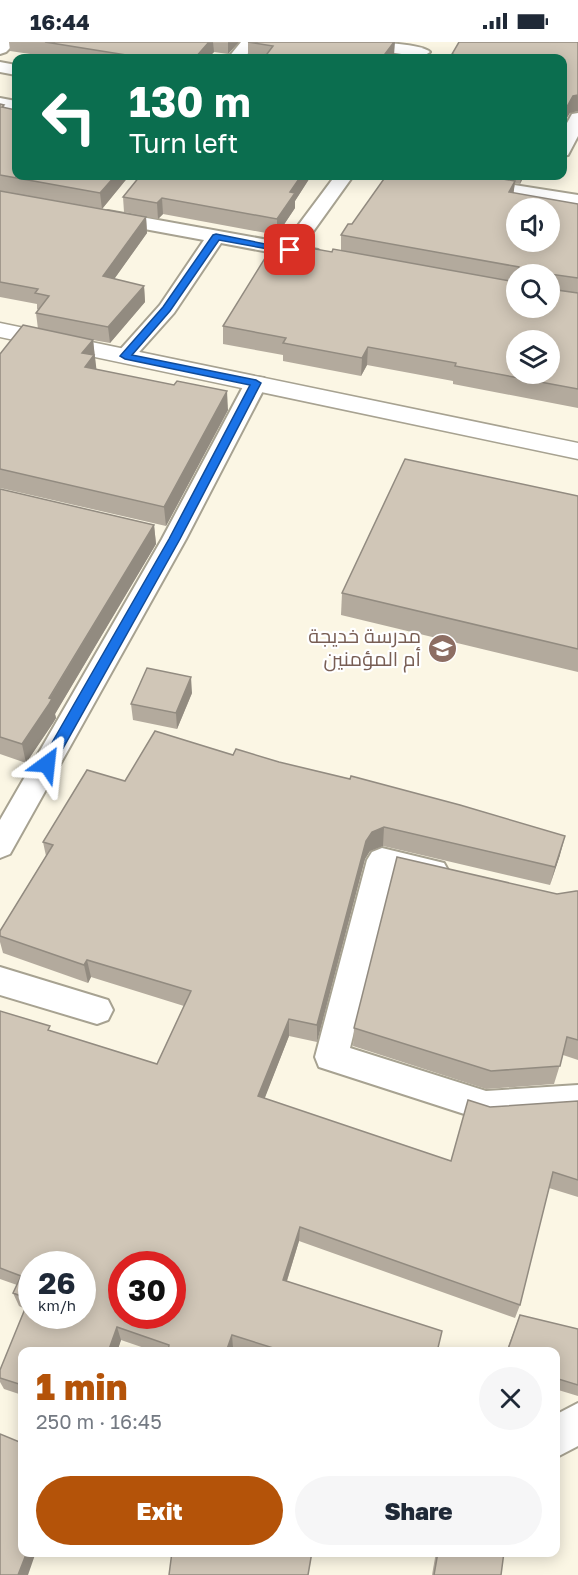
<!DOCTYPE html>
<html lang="en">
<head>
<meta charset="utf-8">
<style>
  :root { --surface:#fff; --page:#f6f6f7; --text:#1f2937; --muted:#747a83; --accent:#b45309 }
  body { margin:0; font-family:"Golos Text",Cairo,sans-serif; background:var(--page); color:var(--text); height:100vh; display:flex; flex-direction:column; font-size:22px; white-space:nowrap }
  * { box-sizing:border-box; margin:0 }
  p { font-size:20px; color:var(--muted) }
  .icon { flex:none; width:33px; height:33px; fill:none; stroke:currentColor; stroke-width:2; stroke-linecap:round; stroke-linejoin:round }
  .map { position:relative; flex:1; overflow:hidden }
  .panel { position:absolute; left:18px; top:1305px; width:542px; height:210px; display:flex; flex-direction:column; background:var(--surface); border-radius:12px; box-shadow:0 3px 15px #0003 }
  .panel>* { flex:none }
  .banner { position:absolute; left:12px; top:12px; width:555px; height:126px; border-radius:12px; box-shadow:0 3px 15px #0003; background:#0b6e4f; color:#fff; overflow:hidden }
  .tools { position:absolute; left:506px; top:156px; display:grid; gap:12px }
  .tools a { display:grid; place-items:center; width:54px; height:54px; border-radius:50%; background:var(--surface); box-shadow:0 3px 15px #0003; font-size:30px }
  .speed { position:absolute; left:18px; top:1209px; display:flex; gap:12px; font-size:30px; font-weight:700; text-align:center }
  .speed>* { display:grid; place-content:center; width:78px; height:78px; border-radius:50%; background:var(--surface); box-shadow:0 3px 15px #0003; line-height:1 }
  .speed small { font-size:15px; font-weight:400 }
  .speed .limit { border:9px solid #d22; background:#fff; color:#111 }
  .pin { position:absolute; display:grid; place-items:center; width:51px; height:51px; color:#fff; margin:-26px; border-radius:12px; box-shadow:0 3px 9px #0006 }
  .me { position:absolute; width:66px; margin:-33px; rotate:30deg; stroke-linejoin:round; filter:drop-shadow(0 0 4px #0008) }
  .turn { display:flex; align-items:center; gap:21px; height:126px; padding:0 18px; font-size:27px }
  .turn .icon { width:78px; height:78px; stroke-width:2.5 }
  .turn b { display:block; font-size:42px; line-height:51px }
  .round { display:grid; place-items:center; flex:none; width:63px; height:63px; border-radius:32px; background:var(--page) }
  .summary { display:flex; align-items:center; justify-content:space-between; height:102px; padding:0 18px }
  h1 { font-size:36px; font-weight:800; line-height:45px; color:var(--accent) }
  .button { display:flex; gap:12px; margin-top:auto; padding:12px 18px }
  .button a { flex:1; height:69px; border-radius:36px; background:var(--accent); color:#fff; font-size:24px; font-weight:800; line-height:69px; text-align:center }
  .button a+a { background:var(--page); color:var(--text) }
  .status { display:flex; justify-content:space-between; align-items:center; height:42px; padding:0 30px; background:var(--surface); direction:ltr }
  .status svg { height:16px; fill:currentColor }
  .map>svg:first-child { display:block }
</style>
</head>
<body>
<div class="status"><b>16:44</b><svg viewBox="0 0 49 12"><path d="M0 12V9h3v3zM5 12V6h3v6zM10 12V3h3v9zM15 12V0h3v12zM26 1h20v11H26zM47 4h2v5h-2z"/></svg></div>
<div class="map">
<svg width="578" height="1533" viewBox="0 0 578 1533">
  <rect width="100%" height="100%" fill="#fbf6e4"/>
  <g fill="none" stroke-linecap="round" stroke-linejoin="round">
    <defs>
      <g id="minor">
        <path d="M 0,0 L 16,0 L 6,10 L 0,12 Z"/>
        <path d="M 241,0 L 258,0 L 244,16 L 228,16 Z"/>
        <path d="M 346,0 C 363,0 419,0 430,10 L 422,15 L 354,5 Z"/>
        <path d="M 0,20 L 16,23 L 16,33 L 0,30 Z"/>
        <path d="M 0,56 L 16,59 L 16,69 L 0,66 Z"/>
        <path d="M 578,71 L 578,94 L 568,113 L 562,114 L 562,90 L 572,72 Z"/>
        <path d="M 335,134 L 353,134 L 302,205 L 318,208 L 321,212 L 318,216 L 311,218 L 221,201 L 174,271 L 132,318 L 125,320 L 118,318 L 114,314 L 118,310 L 160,263 L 204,198 L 101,179 L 99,175 L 101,171 L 108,169 L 285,201 Z"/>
        <path d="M 419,134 L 458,134 L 578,153 L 578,165 L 428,139 L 422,138 Z"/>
        <path d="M 256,335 L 264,336 L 267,341 L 186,497 L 10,812 L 0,816 L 0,778 L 162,497 L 245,341 L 248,336 Z"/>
        <path d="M 382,806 L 444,821 L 449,830 L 444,839 L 434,842 L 393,832 L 350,1006 L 486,1049 L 578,1043 L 578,1073 L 486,1079 L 319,1025 L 315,1015 L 367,818 L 372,810 Z"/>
        <path d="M 0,925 L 108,958 L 113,968 L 108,978 L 97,982 L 0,953 Z"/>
        <path d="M 578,1361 L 578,1404 L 555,1416 L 555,1373 Z"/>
      </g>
      <path id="secondary" d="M 0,281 L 578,401 L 578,417 L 0,295 Z"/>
    </defs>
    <!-- minor casing -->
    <use href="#minor" stroke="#a7a291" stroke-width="4"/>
    <!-- secondary casing -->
    <use href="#secondary" stroke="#a7a291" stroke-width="3"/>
    <!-- minor -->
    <use href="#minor" fill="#fff" fill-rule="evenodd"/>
    <!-- secondary -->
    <use href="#secondary" fill="#fff" fill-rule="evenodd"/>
  </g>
  <!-- wall -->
  <g fill="#b3aa9d" fill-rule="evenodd">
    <path d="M 9,0 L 239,0 L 228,12 L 214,10 L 208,16 L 57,16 L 10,9 Z"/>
    <path d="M 248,0 L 394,13 L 392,16 L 257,16 L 248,15 Z"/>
    <path d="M 0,62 L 4,63 L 16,134 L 129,134 L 102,167 L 0,149 Z"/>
    <path d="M 140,134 L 311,134 L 295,159 L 295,166 L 277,193 L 163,172 L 158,177 L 124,170 L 123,155 Z"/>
    <path d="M 386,134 L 524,134 L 520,142 L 515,141 L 513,151 L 578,162 L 578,366 L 453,342 L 453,339 L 367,323 L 361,334 L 283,319 L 283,313 L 223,302 L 223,284 L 332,210 L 341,209 L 341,193 L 352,182 ZM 516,232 L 549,232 L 516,266 Z"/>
    <path d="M 0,149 L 146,175 L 147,191 L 114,237 L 144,244 L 145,260 L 110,301 L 93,298 L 96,328 L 228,368 L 166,484 L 0,446 L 0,312 L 38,287 L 36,271 L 38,268 L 37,267 L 37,262 L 0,255 Z"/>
    <path d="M 0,447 L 154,483 L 156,502 L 55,672 L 56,676 L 53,681 L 26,721 L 0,712 Z"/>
    <path d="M 578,454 L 578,630 L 341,573 L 342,551 Z"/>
    <path d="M 192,651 L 177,687 L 133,678 L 131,662 Z"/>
    <path d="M 125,739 L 560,813 L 550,843 L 383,804 L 370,809 L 365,817 L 317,1000 L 289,994 L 264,1057 L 451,1119 L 490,1065 L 578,1059 L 578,1155 L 549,1146 L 520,1263 L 515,1276 L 299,1199 L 287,1239 L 437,1310 L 245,1310 L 233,1306 L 232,1310 L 156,1310 L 121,1298 L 117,1310 L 22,1310 L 22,1353 L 4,1347 L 0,1340 L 0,1328 L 25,1267 L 19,1264 L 13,1251 L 17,1243 L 0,1237 L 0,969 L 52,990 L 157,1022 L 184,964 L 91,935 L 88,941 L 3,911 L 0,900 L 0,889 L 46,814 L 43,800 Z"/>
    <path d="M 578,849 L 578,1018 L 563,1013 L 554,1042 L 486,1047 L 353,1004 L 354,986 L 557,852 Z"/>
    <path d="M 520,1273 L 578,1287 L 578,1354 L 555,1347 L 555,1310 L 506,1310 Z"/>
    <path d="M 436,1510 L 504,1510 L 501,1533 L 432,1533 Z"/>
  </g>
  <!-- shaded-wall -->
  <g fill="#928b80">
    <path d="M 209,0 L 213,0 L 214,10 L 208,16 L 195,16 Z"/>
    <path d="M 228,0 L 239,0 L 228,12 Z"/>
    <path d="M 394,0 L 395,0 L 394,13 L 392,16 L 382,16 Z"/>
    <path d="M 578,53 L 578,69 L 570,71 L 562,84 L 563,72 L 573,54 Z"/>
    <path d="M 115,134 L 129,134 L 102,167 L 100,151 Z"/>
    <path d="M 301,134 L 311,134 L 295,159 L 295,166 L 277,193 L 277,177 L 290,150 Z"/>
    <path d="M 521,134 L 524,134 L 520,142 Z"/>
    <path d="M 515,139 L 513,156 L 509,150 Z"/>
    <path d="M 162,156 L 163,172 L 158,177 L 157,161 Z"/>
    <path d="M 146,175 L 147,191 L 105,250 L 103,234 Z"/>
    <path d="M 144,244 L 145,260 L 110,301 L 108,285 Z"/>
    <path d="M 93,298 L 97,332 L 88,345 L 82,311 Z"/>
    <path d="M 368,305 L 367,323 L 361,334 L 362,316 Z"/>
    <path d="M 227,349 L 228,368 L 166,484 L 164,465 Z"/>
    <path d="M 154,483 L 156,502 L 55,672 L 56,676 L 53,681 L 26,721 L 22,702 Z"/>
    <path d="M 191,635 L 192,651 L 177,687 L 176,671 Z"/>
    <path d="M 384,785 L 383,804 L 370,809 L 365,817 L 317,1000 L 317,983 L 366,799 L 372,790 Z"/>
    <path d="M 565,794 L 560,813 L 550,843 L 555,825 Z"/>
    <path d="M 87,918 L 91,935 L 88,941 L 84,923 Z"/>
    <path d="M 289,977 L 289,994 L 259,1071 L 258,1054 Z"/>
    <path d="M 300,1185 L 299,1199 L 283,1251 L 283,1238 Z"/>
    <path d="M 117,1285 L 121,1298 L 117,1310 L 108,1310 Z"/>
    <path d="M 232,1293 L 233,1306 L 232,1310 L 226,1310 Z"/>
    <path d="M 27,1510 L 36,1510 L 28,1533 L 18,1533 Z"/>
  </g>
  <!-- building -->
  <g fill="#d0c6b7" stroke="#928b80" stroke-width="1.5" fill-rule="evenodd">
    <path d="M 45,0 L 209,0 L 195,16 L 145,16 Z"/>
    <path d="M 248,0 L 394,0 L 382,16 L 264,16 L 273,4 Z"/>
    <path d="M 459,0 L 578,0 L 578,53 L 573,54 L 563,72 L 562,78 L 562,16 L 453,16 L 455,13 L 452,12 Z"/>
    <path d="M 0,62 L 4,63 L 2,65 L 16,68 L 16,134 L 115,134 L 100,151 L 0,133 Z"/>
    <path d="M 140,134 L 301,134 L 290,150 L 295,151 L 277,177 L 162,156 L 157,161 L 123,155 Z"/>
    <path d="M 386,134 L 485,134 L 515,139 L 509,150 L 578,162 L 578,236 L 550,232 L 550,247 L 578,251 L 578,347 L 455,324 L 456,321 L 368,305 L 362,316 L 283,301 L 286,296 L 223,284 L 275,200 L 332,210 L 333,207 L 516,240 L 516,266 L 549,266 L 549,232 L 519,232 L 519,225 L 341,193 L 348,182 L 352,182 ZM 516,166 L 549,166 L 549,200 L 516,200 ZM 516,298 L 549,298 L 549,332 L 516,332 Z"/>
    <path d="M 0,149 L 146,175 L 103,234 L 144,244 L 108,285 L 36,271 L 49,254 L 35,251 L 38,247 L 0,240 Z"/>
    <path d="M 23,283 L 93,298 L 82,311 L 94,313 L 85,325 L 174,343 L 177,339 L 227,349 L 164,465 L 0,427 L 0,312 Z"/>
    <path d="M 405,417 L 578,454 L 578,607 L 342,551 Z"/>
    <path d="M 0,447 L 154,483 L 49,656 L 52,657 L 49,662 L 22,702 L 0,695 Z"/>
    <path d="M 147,626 L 191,635 L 176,671 L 131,662 Z"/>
    <path d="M 155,689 L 233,713 L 236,707 L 279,720 L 350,737 L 351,734 L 460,763 L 565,794 L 555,825 L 384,785 L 372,790 L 366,799 L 317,983 L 289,977 L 258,1054 L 451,1119 L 468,1058 L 490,1065 L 578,1059 L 578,1138 L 553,1130 L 520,1263 L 300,1185 L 283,1238 L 442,1289 L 437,1310 L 286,1310 L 232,1293 L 226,1310 L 168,1310 L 169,1303 L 117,1285 L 108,1310 L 22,1310 L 22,1343 L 0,1336 L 0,1328 L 29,1257 L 13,1251 L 21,1234 L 0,1226 L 0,969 L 50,984 L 48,988 L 157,1022 L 191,949 L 87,918 L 84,923 L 0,894 L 0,889 L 53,803 L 43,800 L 87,728 L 125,739 ZM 32,1222 L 82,1222 L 82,1274 L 32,1274 ZM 122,1222 L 172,1222 L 172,1274 L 122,1274 Z"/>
    <path d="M 397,815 L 557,852 L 576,849 L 578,849 L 578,998 L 567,995 L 560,1024 L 491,1029 L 354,986 Z"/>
    <path d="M 520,1273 L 578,1287 L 578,1343 L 555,1336 L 555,1310 L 507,1310 Z"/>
    <path d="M 0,1392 L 22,1401 L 22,1510 L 27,1510 L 18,1533 L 0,1533 Z"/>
    <path d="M 172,1510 L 312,1510 L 308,1533 L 169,1533 Z"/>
    <path d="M 438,1510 L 504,1510 L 501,1533 L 434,1533 Z"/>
  </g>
  <!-- route -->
  <path fill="#1a73e8" stroke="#114b97" stroke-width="1.5" d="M 216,192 L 295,208 L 290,211 L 219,198 L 170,269 L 132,313 L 256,338 L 261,341 L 180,497 L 52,726 L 42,726 L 40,722 L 42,718 L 169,497 L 250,343 L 125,317 L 120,314 L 163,265 L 213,193 Z"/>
  <!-- icons -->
  <defs>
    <symbol id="school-disc" viewBox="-11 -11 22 22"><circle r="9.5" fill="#8d6e63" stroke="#fff"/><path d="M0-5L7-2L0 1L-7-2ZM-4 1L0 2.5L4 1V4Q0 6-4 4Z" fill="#fff"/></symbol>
  </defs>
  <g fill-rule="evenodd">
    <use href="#school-disc" x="426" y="590" width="33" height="33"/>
  </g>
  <g text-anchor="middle" stroke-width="4.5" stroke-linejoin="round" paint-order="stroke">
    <!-- education labels -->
    <g font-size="20" fill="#785e54" stroke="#fff" text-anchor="end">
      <text x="421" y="601">مدرسة خديجة<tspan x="421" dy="23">أم المؤمنين</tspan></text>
    </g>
  </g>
</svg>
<div class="tools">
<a><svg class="icon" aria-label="sound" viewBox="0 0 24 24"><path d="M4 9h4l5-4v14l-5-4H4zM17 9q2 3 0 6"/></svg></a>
<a><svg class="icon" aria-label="search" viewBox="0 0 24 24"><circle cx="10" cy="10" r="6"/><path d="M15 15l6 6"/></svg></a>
<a><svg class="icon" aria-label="layers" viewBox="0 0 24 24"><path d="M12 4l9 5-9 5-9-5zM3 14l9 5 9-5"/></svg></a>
</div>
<div class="speed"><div>26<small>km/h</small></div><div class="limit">30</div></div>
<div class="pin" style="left:290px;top:208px;background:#d93025"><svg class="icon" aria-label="arrive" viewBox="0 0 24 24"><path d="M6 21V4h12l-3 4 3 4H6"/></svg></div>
<svg class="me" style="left:47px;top:722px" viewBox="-20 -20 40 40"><path d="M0-17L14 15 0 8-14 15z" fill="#1a73e8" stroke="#fff" stroke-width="4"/></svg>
<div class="banner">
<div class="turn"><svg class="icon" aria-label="left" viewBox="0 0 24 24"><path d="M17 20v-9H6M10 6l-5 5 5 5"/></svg><div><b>130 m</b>Turn left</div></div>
</div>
<section class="panel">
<div class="summary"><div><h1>1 min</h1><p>250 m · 16:45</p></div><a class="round"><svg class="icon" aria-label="close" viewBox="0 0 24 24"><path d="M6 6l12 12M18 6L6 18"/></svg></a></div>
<div class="button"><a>Exit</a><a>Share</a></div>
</section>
</div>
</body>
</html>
